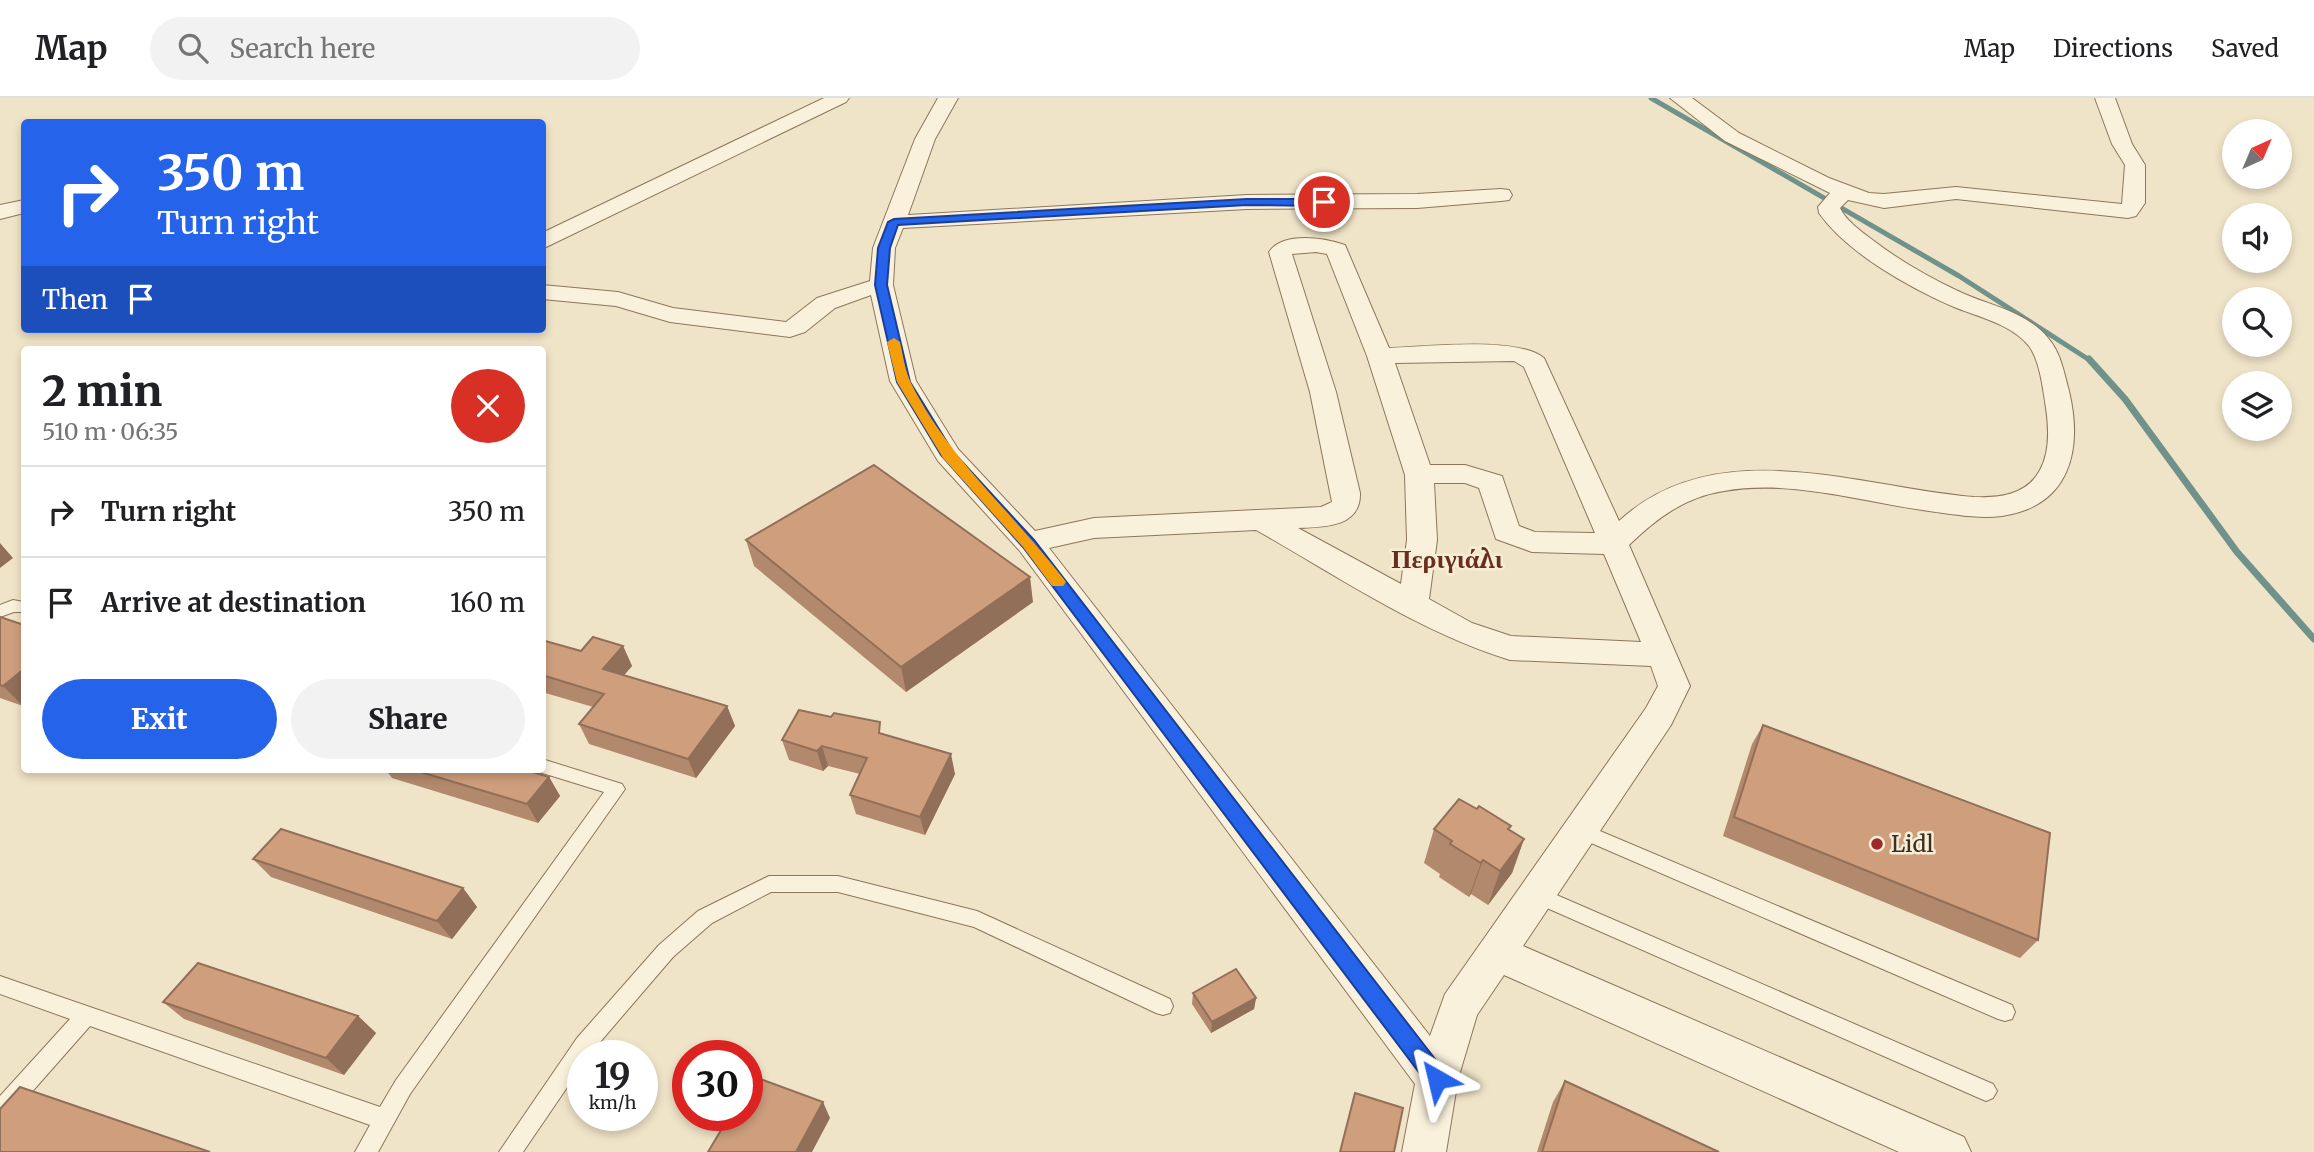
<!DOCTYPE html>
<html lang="en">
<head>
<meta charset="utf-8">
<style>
  :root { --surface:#fff; --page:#f2f2f2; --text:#202124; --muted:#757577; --line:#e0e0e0; --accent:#2563eb }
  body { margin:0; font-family:Merriweather,serif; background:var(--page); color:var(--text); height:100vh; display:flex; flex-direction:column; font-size:26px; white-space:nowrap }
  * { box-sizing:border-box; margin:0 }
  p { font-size:23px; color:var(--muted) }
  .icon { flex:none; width:38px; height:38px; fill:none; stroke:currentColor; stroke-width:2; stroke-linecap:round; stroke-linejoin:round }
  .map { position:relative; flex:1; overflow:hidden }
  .panel { position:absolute; left:21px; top:248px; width:525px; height:427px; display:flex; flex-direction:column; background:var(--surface); border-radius:7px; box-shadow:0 4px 10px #0003 }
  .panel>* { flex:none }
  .hud { position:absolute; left:21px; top:21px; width:525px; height:214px; border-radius:7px; box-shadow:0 4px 10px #0003; background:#2563eb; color:#fff; overflow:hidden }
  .needle { width:46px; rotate:44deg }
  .buttons { position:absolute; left:2222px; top:21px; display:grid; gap:14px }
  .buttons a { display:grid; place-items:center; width:70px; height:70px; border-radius:50%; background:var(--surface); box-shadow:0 4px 10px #0003; font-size:35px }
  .speed { position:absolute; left:567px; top:942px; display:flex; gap:14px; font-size:35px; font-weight:700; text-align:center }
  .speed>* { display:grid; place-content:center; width:91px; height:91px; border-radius:50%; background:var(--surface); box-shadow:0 4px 10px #0003; line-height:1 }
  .speed small { font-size:18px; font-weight:400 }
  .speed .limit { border:10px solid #d22; background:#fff; color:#111 }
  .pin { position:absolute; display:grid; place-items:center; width:60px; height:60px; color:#fff; margin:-30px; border:4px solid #fff; border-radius:50%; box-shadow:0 2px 7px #0007 }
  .me { position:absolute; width:77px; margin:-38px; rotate:323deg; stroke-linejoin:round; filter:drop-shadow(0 0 5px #0008) }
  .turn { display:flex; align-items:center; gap:24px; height:147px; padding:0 21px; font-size:32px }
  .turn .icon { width:91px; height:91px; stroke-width:2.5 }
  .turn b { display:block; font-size:49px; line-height:60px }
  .then { display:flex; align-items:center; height:66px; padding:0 21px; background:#0003; gap:14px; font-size:26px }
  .round { display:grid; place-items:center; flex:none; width:74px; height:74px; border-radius:37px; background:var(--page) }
  .overview { display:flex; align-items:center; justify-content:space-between; height:119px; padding:0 21px }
  h1 { font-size:42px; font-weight:800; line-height:52px }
  .primary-button { display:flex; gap:14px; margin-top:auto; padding:14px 21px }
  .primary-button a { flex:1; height:80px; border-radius:42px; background:var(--accent); color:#fff; font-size:28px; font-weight:800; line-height:80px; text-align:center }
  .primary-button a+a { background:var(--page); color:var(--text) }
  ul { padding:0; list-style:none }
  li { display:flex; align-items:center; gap:21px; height:91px; padding:0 21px; border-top:2px solid var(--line) }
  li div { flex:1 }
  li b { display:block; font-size:26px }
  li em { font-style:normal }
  header { display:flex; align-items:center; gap:42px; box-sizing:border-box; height:98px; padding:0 35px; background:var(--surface); border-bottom:2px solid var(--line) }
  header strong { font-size:33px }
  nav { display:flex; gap:38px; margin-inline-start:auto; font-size:24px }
  .search { width:490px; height:63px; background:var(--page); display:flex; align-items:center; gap:18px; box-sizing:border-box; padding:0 24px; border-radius:38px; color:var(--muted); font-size:26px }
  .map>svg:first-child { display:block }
</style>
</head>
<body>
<header>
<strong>Map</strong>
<div class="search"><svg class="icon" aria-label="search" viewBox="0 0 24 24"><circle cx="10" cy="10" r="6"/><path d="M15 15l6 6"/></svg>Search here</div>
<nav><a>Map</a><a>Directions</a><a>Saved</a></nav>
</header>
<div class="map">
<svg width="2314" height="1054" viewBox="0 0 2314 1054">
  <rect width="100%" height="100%" fill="#f0e4c8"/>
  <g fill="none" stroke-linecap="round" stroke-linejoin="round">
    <!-- stream-far1 -->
    <path stroke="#6f938a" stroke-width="5" d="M 1651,0 L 1959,178 L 2091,263"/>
    <!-- stream -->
    <path stroke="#6f938a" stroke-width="7" d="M 2089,261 L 2125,301 L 2237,454 L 2314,541"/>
    <defs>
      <g id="lane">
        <path d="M 13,502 L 24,504 L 24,514 L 14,514 L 0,519 L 0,507 Z"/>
        <path d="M 542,661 L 622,686 L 625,691 L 410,996 L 378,1054 L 355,1054 L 370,1027 L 90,928 L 8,1021 L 0,1025 L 0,998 L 70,921 L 0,896 L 0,878 L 380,1009 L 396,982 L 604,694 L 536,673 L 542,672 Z"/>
        <path d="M 1581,725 L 2012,907 L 2015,914 L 2012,921 L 2005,923 L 1998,921 L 1575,738 L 1572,733 L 1575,728 Z"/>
        <path d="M 769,778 L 838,778 L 977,813 L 1170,901 L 1173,908 L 1170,915 L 1163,917 L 1156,915 L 974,829 L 838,794 L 771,794 L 712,825 L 673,859 L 589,957 L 583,957 L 583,966 L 523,1054 L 499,1054 L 577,940 L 659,847 L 698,813 Z"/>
        <path d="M 1538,789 L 1993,986 L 1997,993 L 1993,1000 L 1986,1003 L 1979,1000 L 1531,803 L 1529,797 L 1531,791 Z"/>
      </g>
      <g id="street">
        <path d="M 824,0 L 849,0 L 846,4 L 542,151 L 542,135 Z"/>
        <path d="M 938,0 L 958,0 L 935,41 L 908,117 L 1247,97 L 1417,96 L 1501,91 L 1509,92 L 1512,97 L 1509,102 L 1501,103 L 1417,110 L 1247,111 L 903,130 L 895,150 L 893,187 L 916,283 L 958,351 L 1035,433 L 1094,420 L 1321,409 L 1332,404 L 1310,294 L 1269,154 C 1283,133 1325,140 1345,147 L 1389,250 C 1426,249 1517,238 1544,260 L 1619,423 C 1717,333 1859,389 1974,399 C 1999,400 2027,397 2040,372 C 2050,354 2049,330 2046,310 C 2043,291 2040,263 2029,248 C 2011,226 1979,219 1954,209 C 1910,190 1847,155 1819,115 L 1818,109 L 1830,95 L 1725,43 L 1670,0 L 1692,0 L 1739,35 L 1829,80 L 1869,95 L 1884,96 L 1956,89 L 2122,106 L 2125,67 L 2112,46 L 2095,0 L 2115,0 L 2132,46 L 2145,67 L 2145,105 L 2136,118 L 2128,120 L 1956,101 L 1884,110 L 1848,102 L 1840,110 C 1846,123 1862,134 1874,143 C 1900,163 1930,180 1960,194 C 1990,208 2026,213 2048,240 C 2061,255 2064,275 2069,293 C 2083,352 2070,408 2002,418 C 1978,421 1952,416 1929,413 C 1863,404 1791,381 1724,393 C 1685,399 1657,420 1629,447 L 1690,588 L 1671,627 L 1523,848 L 1964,1039 L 1971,1054 L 1899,1054 L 1504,877 L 1477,917 L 1458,981 L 1446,1054 L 1402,1054 L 1415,986 L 1019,452 L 938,363 L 890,283 L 871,197 L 835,210 L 805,234 L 790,239 L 670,224 L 616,208 L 542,201 L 542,187 L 618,194 L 673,210 L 786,224 L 817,200 L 870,183 L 873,150 L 915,41 ZM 1316,154 L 1327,156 L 1367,258 L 1405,377 L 1407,442 L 1401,486 L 1298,430 C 1325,429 1361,429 1360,395 L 1336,294 L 1292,156 ZM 1514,263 L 1524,269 L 1595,435 L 1535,434 L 1519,428 L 1502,378 L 1465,367 L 1430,367 L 1395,265 ZM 1434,385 L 1465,385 L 1479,390 L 1496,441 L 1532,454 L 1604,456 L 1641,544 L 1511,538 L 1472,525 L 1429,501 L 1437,442 ZM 1256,432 C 1338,478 1419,534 1510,562 L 1651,568 L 1658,588 L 1646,610 L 1445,896 L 1430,938 L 1049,450 L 1094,440 Z"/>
        <path d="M 24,102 L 24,115 L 0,121 L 0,107 Z"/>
      </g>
    </defs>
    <!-- lane casing -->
    <use href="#lane" stroke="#8d765c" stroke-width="2"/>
    <!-- street casing -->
    <use href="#street" stroke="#8d765c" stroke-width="2"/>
    <!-- lane -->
    <use href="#lane" fill="#faf1dc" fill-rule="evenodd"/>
    <!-- street -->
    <use href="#street" fill="#faf1dc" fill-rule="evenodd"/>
  </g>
  <!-- wall -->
  <g fill="#b2896c">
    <path d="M 746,442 L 1033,504 L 906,594 L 754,468 Z"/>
    <path d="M 0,519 L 24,527 L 24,607 L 23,608 L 0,600 Z"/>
    <path d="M 542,542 L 581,553 L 623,548 L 632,568 L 624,577 L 727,608 L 735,628 L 696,680 L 589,646 L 579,626 L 593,609 L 542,594 Z"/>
    <path d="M 1763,627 L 2038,842 L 2020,860 L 1723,738 L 1752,646 Z"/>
    <path d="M 883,636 L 955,676 L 925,737 L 856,716 L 850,697 L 860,676 L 828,668 L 823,673 L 789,662 L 782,642 Z"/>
    <path d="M 386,672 L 526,672 L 549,679 L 560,698 L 538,725 L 392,680 Z"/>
    <path d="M 1434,731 L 1509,732 L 1524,741 L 1512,775 L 1488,807 L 1471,796 L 1469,799 L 1439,779 L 1440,776 L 1424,765 Z"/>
    <path d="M 253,761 L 463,790 L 477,809 L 452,841 L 271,779 Z"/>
    <path d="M 1193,895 L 1256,900 L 1254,911 L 1211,935 L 1192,906 Z"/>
    <path d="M 163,904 L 358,918 L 376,935 L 344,977 L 184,921 Z"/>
    <path d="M 1565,983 L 1719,1054 L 1537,1054 L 1553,1004 Z"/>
  </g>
  <!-- shaded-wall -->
  <g fill="#916f58">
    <path d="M 0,445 L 13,460 L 0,470 Z"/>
    <path d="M 1030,479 L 1033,504 L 906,594 L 901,569 Z"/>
    <path d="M 623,548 L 632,568 L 613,590 L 603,571 Z"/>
    <path d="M 24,571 L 24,607 L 23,608 L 3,588 Z"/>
    <path d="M 727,608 L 735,628 L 696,680 L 688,661 Z"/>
    <path d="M 822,648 L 828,668 L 823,673 L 817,653 Z"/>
    <path d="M 951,656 L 955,676 L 925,737 L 920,719 Z"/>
    <path d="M 549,679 L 560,698 L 538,725 L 527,706 Z"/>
    <path d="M 1524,741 L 1512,775 L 1488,807 L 1500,773 Z"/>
    <path d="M 1483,762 L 1471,796 L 1469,799 L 1481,765 Z"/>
    <path d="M 463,790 L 477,809 L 452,841 L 437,823 Z"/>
    <path d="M 1256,900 L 1254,911 L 1211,935 L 1212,924 Z"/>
    <path d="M 358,918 L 376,935 L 344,977 L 326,960 Z"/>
    <path d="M 823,1004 L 830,1020 L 812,1054 L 796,1054 Z"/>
  </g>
  <!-- building -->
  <g fill="#cf9f7d" stroke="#916f58" stroke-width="2">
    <path d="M 874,367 L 1030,479 L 901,569 L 746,442 Z"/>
    <path d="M 0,519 L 24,527 L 24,571 L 3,588 L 0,587 Z"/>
    <path d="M 593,539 L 623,548 L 603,571 L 727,608 L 688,661 L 579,626 L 604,596 L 542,577 L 542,542 L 581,553 Z"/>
    <path d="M 799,612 L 831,619 L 834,615 L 880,624 L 879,635 L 951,656 L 920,719 L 850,697 L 867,660 L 822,648 L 817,653 L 782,642 Z"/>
    <path d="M 1763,627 L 2050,735 L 2038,842 L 1734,719 Z"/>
    <path d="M 414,672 L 526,672 L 549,679 L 527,706 Z"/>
    <path d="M 1459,701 L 1477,711 L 1479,708 L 1511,728 L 1508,731 L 1524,741 L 1500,773 L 1483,762 L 1481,765 L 1450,746 L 1452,743 L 1434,731 Z"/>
    <path d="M 281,731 L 463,790 L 437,823 L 253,761 Z"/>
    <path d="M 198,865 L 358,918 L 326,960 L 163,904 Z"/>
    <path d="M 1236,871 L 1256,900 L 1212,924 L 1193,895 Z"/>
    <path d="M 752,978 L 823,1004 L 796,1054 L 708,1054 L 730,1017 L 747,1017 L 747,986 Z"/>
    <path d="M 1565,983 L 1719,1054 L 1542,1054 Z"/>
    <path d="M 20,989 L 210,1054 L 0,1054 L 0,1011 Z"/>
    <path d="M 1355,995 L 1403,1010 L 1394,1054 L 1340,1054 Z"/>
  </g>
  <!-- route -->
  <path fill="#2563eb" stroke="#184099" stroke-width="2" d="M 1247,101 L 1324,101 L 1329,104 L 1324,108 L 1247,107 L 898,127 L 890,150 L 887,187 L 910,284 L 953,354 L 1034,442 L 1445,974 L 1448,981 L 1445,989 L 1437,992 L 1430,989 L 1023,449 L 941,357 L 897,284 L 875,187 L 878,150 L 888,124 L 894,121 Z"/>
  <!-- slow -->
  <path fill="#f59e0b" d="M 894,240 L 900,244 C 903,257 905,273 911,285 C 948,360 1013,415 1063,480 L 1066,484 L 1063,488 L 1052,488 L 1023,449 L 943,360 L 897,284 L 887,244 Z"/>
  <!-- markers -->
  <circle fill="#9e2a2b" stroke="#f7eed8" stroke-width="2.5" cx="1877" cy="746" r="7"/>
  <g text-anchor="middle" stroke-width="5" stroke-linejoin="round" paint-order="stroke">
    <!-- poi labels -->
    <g font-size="23" fill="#3d2e20" stroke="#f7eed8" text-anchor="start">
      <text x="1891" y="754">Lidl</text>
    </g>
    <!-- quarter labels -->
    <g font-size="26" font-weight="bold" fill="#6b2e1e" stroke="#f7eed8">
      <text x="1447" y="470">Περιγιάλι</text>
    </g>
  </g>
</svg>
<div class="buttons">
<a><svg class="needle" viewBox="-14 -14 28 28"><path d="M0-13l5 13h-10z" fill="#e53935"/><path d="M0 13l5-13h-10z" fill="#757577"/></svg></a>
<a><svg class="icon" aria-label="sound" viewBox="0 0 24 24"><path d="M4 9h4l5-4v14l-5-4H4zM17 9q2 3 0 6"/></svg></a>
<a><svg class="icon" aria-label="search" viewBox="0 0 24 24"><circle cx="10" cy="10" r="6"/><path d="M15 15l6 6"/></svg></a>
<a><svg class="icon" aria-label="layers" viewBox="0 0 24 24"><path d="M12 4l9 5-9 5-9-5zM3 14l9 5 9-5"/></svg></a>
</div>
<div class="speed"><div>19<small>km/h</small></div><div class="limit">30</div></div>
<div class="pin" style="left:1324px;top:104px;background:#d93025"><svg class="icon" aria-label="arrive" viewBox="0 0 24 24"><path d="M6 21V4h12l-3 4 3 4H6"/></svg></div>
<svg class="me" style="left:1437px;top:981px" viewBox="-20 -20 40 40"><path d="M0-17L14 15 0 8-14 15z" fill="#2563eb" stroke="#fff" stroke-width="4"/></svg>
<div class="hud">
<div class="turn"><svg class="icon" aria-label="right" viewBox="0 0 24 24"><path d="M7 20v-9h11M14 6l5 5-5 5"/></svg><div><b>350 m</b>Turn right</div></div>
<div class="then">Then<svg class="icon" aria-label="arrive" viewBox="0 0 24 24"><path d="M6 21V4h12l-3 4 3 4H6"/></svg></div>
</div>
<section class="panel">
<div class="overview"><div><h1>2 min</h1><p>510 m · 06:35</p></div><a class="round" style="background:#d93025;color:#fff"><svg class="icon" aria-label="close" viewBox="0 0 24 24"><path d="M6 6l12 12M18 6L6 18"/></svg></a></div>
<ul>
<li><svg class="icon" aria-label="right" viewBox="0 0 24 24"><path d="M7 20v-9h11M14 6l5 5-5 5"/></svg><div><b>Turn right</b></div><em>350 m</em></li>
<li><svg class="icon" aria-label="arrive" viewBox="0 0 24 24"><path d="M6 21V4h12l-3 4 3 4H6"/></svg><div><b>Arrive at destination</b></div><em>160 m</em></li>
</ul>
<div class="primary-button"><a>Exit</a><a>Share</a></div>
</section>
</div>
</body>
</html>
